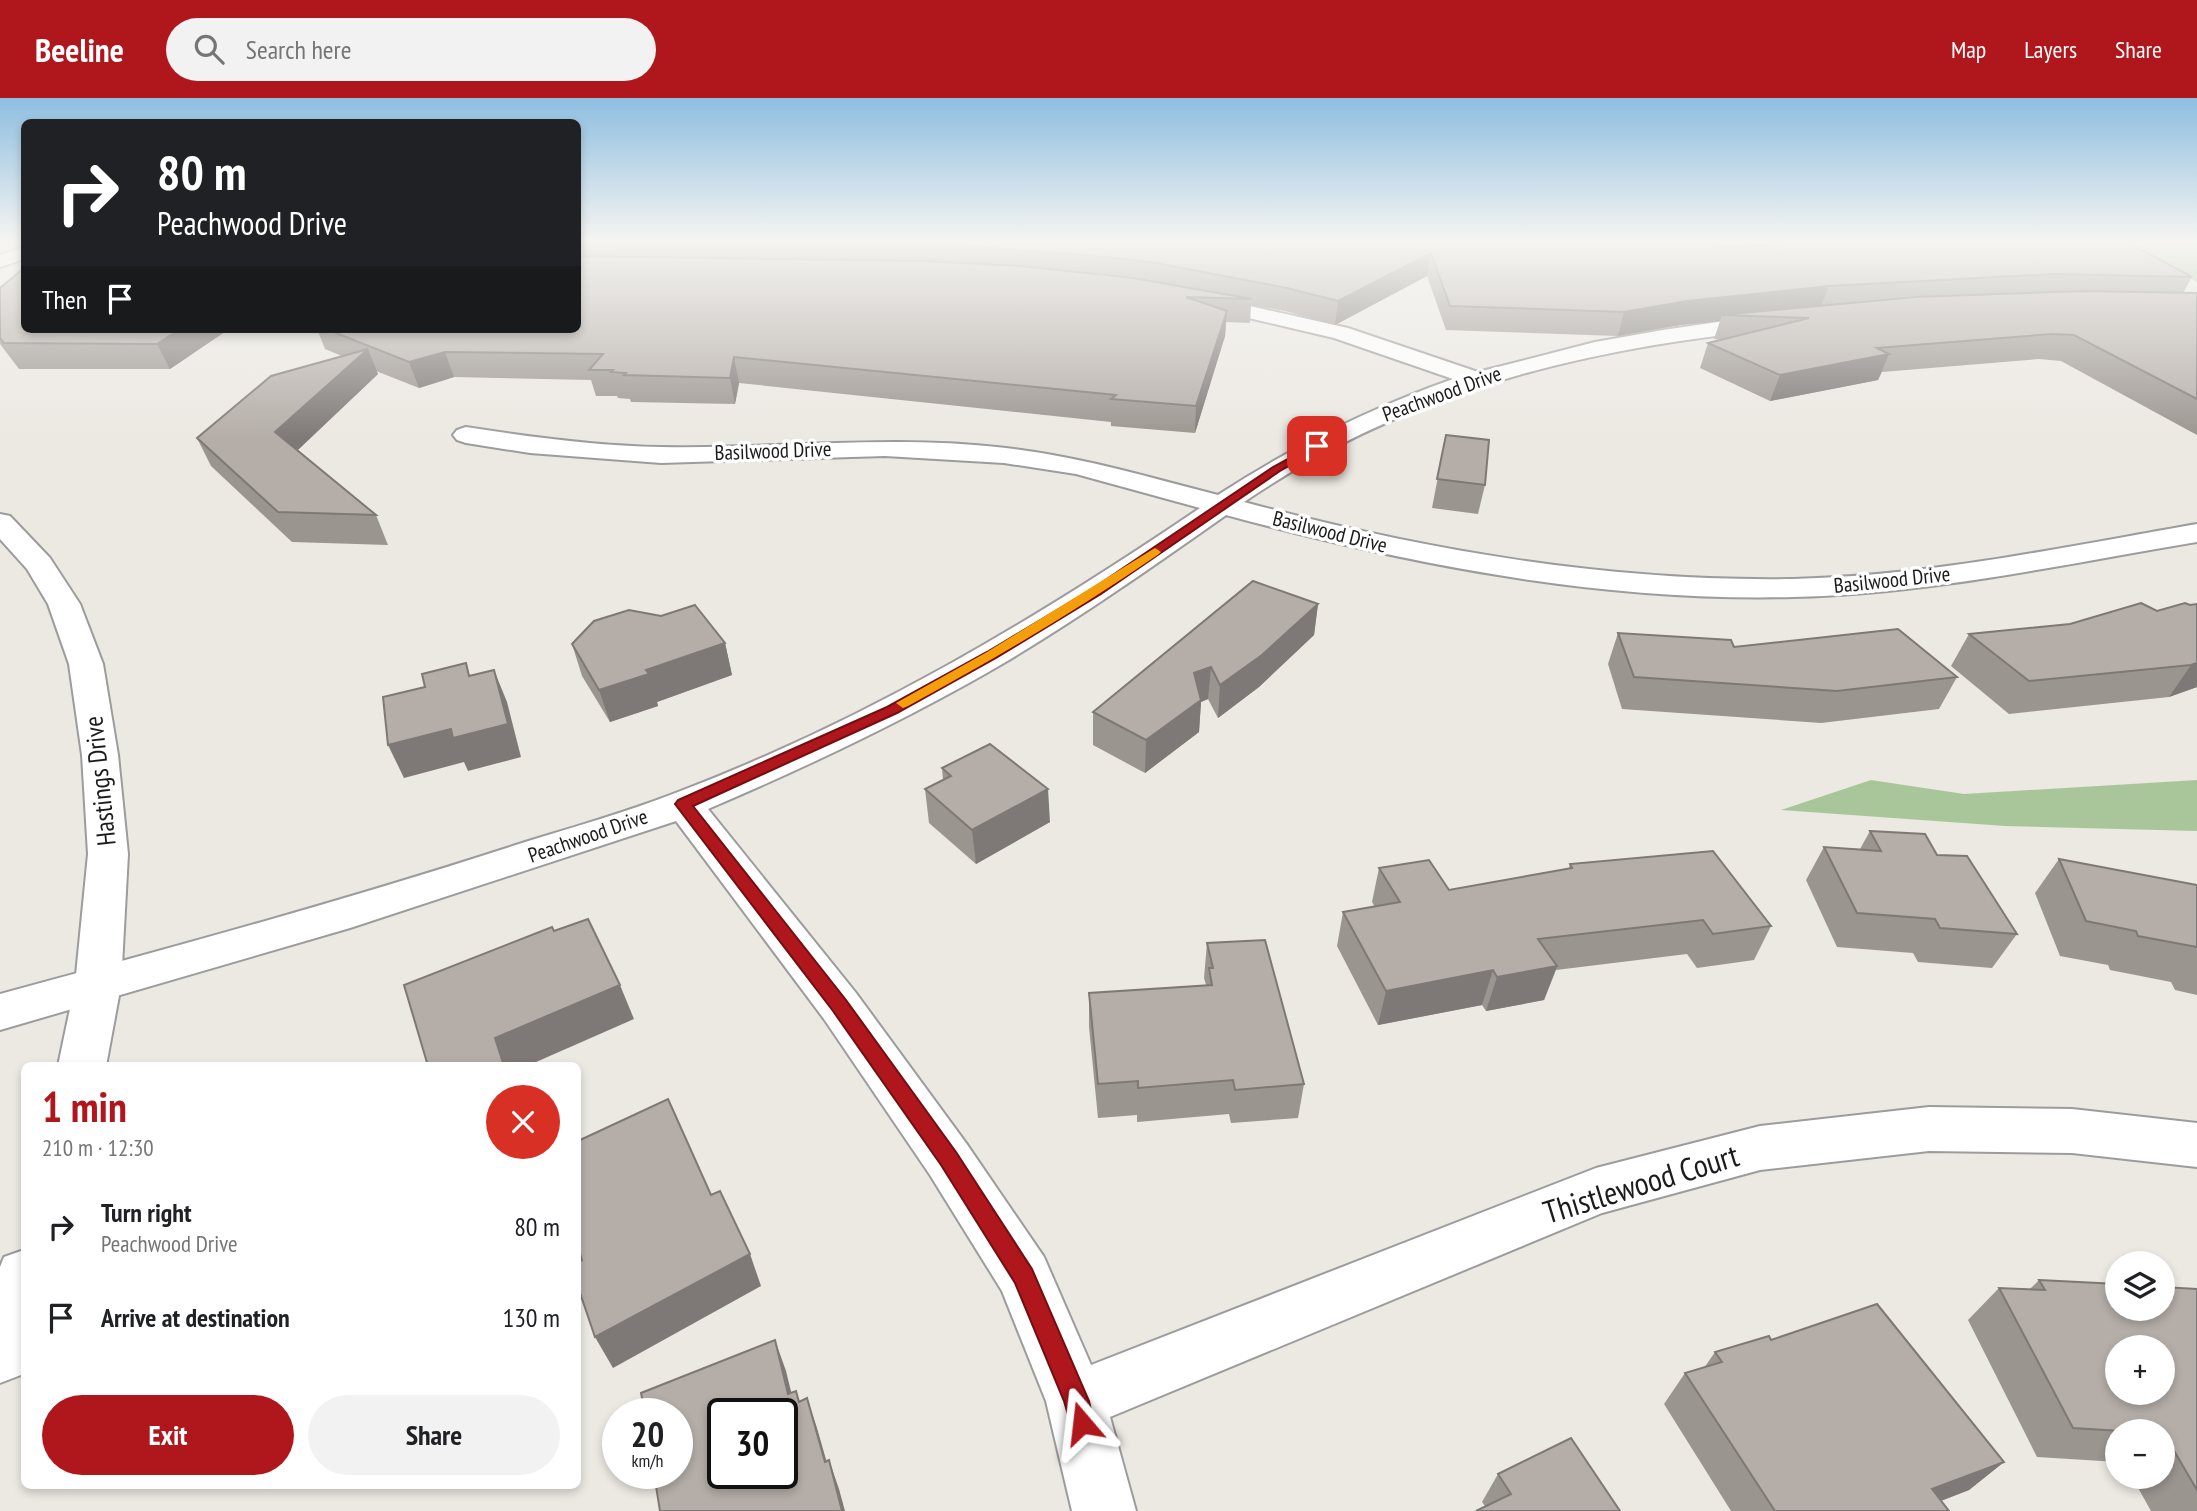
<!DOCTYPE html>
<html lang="en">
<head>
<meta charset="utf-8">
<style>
  :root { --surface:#fff; --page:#f2f2f2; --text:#202124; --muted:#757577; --accent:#b0171c }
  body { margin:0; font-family:"PT Sans Narrow",sans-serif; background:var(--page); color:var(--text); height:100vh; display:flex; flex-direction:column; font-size:26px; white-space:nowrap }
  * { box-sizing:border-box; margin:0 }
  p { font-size:23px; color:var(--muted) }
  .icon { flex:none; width:38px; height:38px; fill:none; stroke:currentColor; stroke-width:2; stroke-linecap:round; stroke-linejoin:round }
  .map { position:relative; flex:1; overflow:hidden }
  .drawer { position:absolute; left:21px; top:964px; width:560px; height:427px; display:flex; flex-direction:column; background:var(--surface); border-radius:10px; box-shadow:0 4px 10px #0003 }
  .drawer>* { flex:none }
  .hud { position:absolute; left:21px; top:21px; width:560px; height:214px; border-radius:10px; box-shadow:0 4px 10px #0003; background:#202124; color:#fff; overflow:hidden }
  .buttons { position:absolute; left:2105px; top:1153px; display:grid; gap:14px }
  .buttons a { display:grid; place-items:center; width:70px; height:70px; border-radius:50%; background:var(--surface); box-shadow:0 4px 10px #0003; font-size:35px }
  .speed { position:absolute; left:602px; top:1300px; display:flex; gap:14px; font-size:35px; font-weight:700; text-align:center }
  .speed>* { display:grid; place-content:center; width:91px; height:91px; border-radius:50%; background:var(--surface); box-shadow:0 4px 10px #0003; line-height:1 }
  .speed small { font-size:18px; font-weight:400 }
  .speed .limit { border:4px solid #111; border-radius:10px; background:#fff; color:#111 }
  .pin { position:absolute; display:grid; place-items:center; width:60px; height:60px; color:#fff; margin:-30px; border-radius:14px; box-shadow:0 4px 10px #0006 }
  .me { position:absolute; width:77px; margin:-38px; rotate:343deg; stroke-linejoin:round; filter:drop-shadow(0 0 5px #0008) }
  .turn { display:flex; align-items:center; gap:24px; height:147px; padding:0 21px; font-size:32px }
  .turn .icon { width:91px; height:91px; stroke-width:2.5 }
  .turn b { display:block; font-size:49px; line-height:60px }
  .then { display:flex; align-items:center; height:66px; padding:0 21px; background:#0003; gap:14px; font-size:26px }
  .round { display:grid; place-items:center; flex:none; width:74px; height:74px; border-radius:37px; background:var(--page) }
  .summary { display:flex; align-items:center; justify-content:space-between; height:119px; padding:0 21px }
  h1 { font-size:42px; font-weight:700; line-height:52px; color:var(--accent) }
  .cta { display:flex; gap:14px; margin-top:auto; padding:14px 21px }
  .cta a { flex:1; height:80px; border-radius:42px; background:var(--accent); color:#fff; font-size:28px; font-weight:700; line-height:80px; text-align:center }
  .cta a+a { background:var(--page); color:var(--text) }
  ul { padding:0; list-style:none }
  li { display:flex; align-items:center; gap:21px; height:91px; padding:0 21px }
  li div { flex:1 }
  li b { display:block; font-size:26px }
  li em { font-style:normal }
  header { display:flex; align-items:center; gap:42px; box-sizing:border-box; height:98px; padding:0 35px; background:var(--accent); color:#fff }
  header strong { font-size:33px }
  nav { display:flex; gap:38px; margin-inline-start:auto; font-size:24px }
  .search { width:490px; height:63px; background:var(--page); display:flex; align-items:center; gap:18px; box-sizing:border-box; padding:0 24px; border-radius:38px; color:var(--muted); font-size:26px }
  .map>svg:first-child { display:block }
</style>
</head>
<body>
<header>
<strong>Beeline</strong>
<div class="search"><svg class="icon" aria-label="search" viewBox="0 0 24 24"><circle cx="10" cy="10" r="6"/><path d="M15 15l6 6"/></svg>Search here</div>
<nav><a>Map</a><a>Layers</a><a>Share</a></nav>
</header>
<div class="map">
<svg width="2197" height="1413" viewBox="0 0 2197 1413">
  <rect width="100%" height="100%" fill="#ece8e2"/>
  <!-- forest -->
  <g fill="#a9c69b">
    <path d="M 1669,144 L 2197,144 L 2197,184 L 2162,164 L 1668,159 Z"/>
    <path d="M 1871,682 L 1964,696 L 2197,682 L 2197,733 L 2005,728 L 1781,712 Z"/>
  </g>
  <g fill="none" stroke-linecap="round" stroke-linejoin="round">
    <defs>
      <path id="minor" d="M 1201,197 L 1348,230 L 1478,274 L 1595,244 L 1663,232 L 1731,222 L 1866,211 L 1873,213 L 1876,217 L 1873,221 L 1866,223 C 1639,240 1436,273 1244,404 C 1423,452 1607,484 1793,481 C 1929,478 2064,449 2197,426 L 2197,444 C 2064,466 1930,496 1794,499 C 1602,504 1411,467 1226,417 C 1155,467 1084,517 1009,562 C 912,619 811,667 708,711 L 856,895 L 966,1045 L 1044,1159 L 1091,1267 L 1596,1070 L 1760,1028 L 1929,1009 L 2072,1011 L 2197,1025 L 2197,1069 L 2072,1055 L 1929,1053 L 1760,1072 L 1602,1115 L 1110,1319 L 1136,1413 L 1072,1413 L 1046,1303 L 1002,1193 L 930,1077 L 824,921 L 676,723 L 350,830 L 0,932 L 0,896 C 175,849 350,801 522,745 C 574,729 627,714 678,694 C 865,623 1035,522 1200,410 L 1076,376 L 1004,365 L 885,358 L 661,365 L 530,355 L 466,345 L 457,342 L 453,337 L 457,332 L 466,329 C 530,339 596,348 661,349 C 776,351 891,336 1006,350 C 1078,358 1148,379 1218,397 C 1293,348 1369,311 1453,281 L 1334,240 L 1194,207 L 1191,203 L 1194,199 Z"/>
      <g id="tertiary">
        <path d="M 24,149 L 24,161 L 0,169 L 0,157 Z"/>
        <path d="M 0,416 L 10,418 L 50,460 L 80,506 L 103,566 L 118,657 L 128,756 L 121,887 L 106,968 L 58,968 L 75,887 L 88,756 L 82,657 L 69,566 L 48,506 L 27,471 L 0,441 Z"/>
        <path d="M 24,1152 L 24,1267 L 21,1277 L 0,1285 L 0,1169 L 4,1159 Z"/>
      </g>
    </defs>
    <!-- minor casing -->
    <use href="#minor" stroke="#9c9c9c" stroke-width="4"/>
    <!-- tertiary casing -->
    <use href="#tertiary" stroke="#9c9c9c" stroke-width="4"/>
    <!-- minor -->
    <use href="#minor" fill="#fff" fill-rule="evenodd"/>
    <!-- tertiary -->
    <use href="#tertiary" fill="#fff" fill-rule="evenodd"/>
  </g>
  <!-- wall -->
  <g fill="#9b9590">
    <path d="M 578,144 L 1701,144 L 1723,149 L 2192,179 L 2183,195 L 2197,195 L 2197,337 L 2061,263 L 2039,261 L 1882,274 L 1878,282 L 1770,303 L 1700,270 L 1708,245 L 1721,242 L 1714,241 L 1720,223 L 1680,227 L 1618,238 L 1446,232 L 1427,178 L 1335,227 L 1285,213 L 1251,207 L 1250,225 L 1226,224 L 1225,238 L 1195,335 L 1111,328 L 1111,324 L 739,285 L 735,306 L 631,304 L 630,301 L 618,300 L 617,298 L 596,298 L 591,282 L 454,279 L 419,290 L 376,273 L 378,276 L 297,353 L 376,417 L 388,447 L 292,444 L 211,368 L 197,340 L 342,258 L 325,251 L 317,231 L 578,231 Z"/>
    <path d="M 0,190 L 229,231 L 170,271 L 19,271 L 0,246 Z"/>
    <path d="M 1446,337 L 1485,387 L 1478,416 L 1432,410 Z"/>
    <path d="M 1318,506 L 1314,537 L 1259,589 L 1218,620 L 1208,601 L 1201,604 L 1199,634 L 1145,675 L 1093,647 L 1093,614 Z"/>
    <path d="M 2197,506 L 2197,589 L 2169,599 L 2009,616 L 1951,568 L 1969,536 L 2070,526 L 2157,513 Z"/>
    <path d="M 1618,535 L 1734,549 L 1957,579 L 1939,611 L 1821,625 L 1622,611 L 1608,566 Z"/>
    <path d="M 725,545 L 732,577 L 657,604 L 658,608 L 610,624 L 582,578 L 572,546 Z"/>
    <path d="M 942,670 L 1050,724 L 976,766 L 929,725 L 925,691 L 943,682 Z"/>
    <path d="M 1870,733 L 1937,757 L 2017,836 L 1992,870 L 1918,864 L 1913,855 L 1837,849 L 1806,782 L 1824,749 L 1860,751 Z"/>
    <path d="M 2059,761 L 2197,787 L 2197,897 L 2175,892 L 2171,884 L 2110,872 L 2108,867 L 2060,858 L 2035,795 Z"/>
    <path d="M 1570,766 L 1771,828 L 1754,862 L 1697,870 L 1687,856 L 1556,872 L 1544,902 L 1486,913 L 1482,907 L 1378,927 L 1337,848 L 1343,814 L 1375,809 L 1372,804 L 1379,770 L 1449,792 L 1569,770 Z"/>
    <path d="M 1207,845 L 1304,986 L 1298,1020 L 1231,1025 L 1229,1016 L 1137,1024 L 1137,1017 L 1098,1020 L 1089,929 L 1089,895 L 1206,887 L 1204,880 Z"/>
    <path d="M 2039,1182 L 2197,1191 L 2197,1413 L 2151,1413 L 2132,1379 L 2163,1379 L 2163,1334 L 2118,1334 L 2118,1364 L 2037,1359 L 1968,1222 L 1999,1190 L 2030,1191 Z"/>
    <path d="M 1771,1242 L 2004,1364 L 1969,1392 L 1941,1403 L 1949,1413 L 1731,1413 L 1664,1306 L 1685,1275 L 1704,1270 L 1715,1254 Z"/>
    <path d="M 1498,1376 L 1620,1413 L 1485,1408 L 1482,1404 Z"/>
  </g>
  <!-- shaded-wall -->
  <g fill="#7e7976">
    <path d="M 1431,155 L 1427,178 L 1335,227 L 1338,203 Z"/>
    <path d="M 1829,188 L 1820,211 L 1722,217 L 1720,223 L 1680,227 L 1618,238 L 1624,214 L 1687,203 Z"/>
    <path d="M 1227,213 L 1225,238 L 1195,335 L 1196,308 Z"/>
    <path d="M 180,231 L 229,231 L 170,271 L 157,246 Z"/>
    <path d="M 368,251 L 378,276 L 287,362 L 275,334 Z"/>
    <path d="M 445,254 L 454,279 L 419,290 L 409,264 Z"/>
    <path d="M 1889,256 L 1878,282 L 1770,303 L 1780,277 Z"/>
    <path d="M 734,259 L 739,285 L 735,306 L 730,280 Z"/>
    <path d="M 1318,506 L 1314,537 L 1259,589 L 1218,620 L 1220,587 Z"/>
    <path d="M 725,545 L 732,577 L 657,604 L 658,608 L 610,624 L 599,592 L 646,572 Z"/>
    <path d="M 2197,565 L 2197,589 L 2169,599 L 2191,567 Z"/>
    <path d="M 1211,569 L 1208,601 L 1201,604 L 1199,634 L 1145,675 L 1146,642 L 1194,575 Z"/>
    <path d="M 494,572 L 507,604 L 521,659 L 468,673 L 464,664 L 404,680 L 388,647 Z"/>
    <path d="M 1048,691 L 1050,724 L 976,766 L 972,732 Z"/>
    <path d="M 1557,868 L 1544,902 L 1486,913 L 1497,879 Z"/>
    <path d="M 1493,872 L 1482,907 L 1378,927 L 1386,893 Z"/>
    <path d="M 620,887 L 634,921 L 527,968 L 504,968 L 495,940 Z"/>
    <path d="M 750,1156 L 761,1188 L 613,1270 L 595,1239 Z"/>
    <path d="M 775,1242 L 786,1273 L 799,1326 L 788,1296 Z"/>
    <path d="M 807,1300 L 817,1330 L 835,1393 L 825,1364 Z"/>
    <path d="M 829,1362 L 839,1391 L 845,1413 L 842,1413 Z"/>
    <path d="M 2004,1364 L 1969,1392 L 1914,1413 L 1932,1391 Z"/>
  </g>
  <!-- building -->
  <g fill="#b4ada8" stroke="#7e7976" stroke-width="2" fill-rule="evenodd">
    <path d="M 646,144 L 1701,144 L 1723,149 L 1835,144 L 2129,145 L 2192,179 L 2055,176 L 1829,188 L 1687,203 L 1624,214 L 1450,208 L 1431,155 L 1338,203 L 1287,190 L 1156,165 L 1089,157 L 953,147 Z"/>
    <path d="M 578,158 L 921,163 L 1021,168 L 1133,180 L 1252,201 L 1186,199 L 1227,213 L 1196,308 L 1111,301 L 1116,297 L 734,259 L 730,280 L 624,277 L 626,275 L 611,274 L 613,272 L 589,272 L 603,256 L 445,254 L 409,264 L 326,231 L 578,231 Z"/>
    <path d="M 24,170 L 24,231 L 180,231 L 157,246 L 4,245 L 0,240 L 0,190 Z"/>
    <path d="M 2084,193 L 2197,195 L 2197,301 L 2074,237 L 2052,236 L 1877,250 L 1889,256 L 1780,277 L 1708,245 L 1809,220 L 1722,217 L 1916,199 Z"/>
    <path d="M 368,251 L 275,334 L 376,417 L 278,414 L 197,340 L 271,278 Z"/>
    <path d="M 1446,337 L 1489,342 L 1485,387 L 1437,381 Z"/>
    <path d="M 1253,483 L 1318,506 L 1262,557 L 1220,587 L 1211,569 L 1194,575 L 1201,602 L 1146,642 L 1093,614 Z"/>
    <path d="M 2141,505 L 2157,513 L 2185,505 L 2190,507 L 2197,506 L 2197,565 L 2191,567 L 2029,583 L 1969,536 L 2070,526 Z"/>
    <path d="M 695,507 L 725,545 L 646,572 L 649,576 L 599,592 L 572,546 L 594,523 L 629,512 L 661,518 Z"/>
    <path d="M 1898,531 L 1957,579 L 1837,593 L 1634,579 L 1618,535 L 1731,542 L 1734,549 Z"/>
    <path d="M 466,565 L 469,578 L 494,572 L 508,626 L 453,640 L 451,631 L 388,647 L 383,599 L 425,589 L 422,576 Z"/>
    <path d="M 990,646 L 1048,691 L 972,732 L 925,691 L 951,678 L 942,670 Z"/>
    <path d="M 1870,733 L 1925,736 L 1937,757 L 1967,758 L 2017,836 L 1940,830 L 1935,821 L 1857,815 L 1824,749 L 1881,753 Z"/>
    <path d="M 1713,753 L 1771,828 L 1713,836 L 1703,822 L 1538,841 L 1557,868 L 1497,879 L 1493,872 L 1386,893 L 1343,814 L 1400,804 L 1379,770 L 1429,762 L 1449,792 L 1572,770 L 1570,766 Z"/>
    <path d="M 2059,761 L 2197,787 L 2197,849 L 2138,838 L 2136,833 L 2086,823 Z"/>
    <path d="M 588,821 L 620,887 L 495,940 L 504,968 L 428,968 L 404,887 L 552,829 L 554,833 Z"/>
    <path d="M 1265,842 L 1304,986 L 1235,992 L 1233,982 L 1138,990 L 1138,983 L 1098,986 L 1089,895 L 1212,887 L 1209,870 L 1213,870 L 1207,845 Z"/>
    <path d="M 668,1001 L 711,1097 L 720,1093 L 750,1156 L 595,1239 L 578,1189 L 578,1165 L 582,1162 L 578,1149 L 578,1043 Z"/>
    <path d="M 2039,1182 L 2118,1186 L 2118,1211 L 2163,1211 L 2163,1189 L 2197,1191 L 2197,1392 L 2163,1334 L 2138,1334 L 2073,1330 L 1999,1190 L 2045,1192 ZM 2118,1250 L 2163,1250 L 2163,1295 L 2118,1295 Z"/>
    <path d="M 1877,1206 L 2004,1364 L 1932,1391 L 1949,1413 L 1775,1413 L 1685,1275 L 1722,1264 L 1715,1254 L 1769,1238 L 1771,1242 Z"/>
    <path d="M 775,1242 L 788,1296 L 796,1293 L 799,1304 L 807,1300 L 825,1364 L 829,1362 L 842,1413 L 660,1413 L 654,1376 L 677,1376 L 677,1316 L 645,1316 L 641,1295 ZM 723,1316 L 782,1316 L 782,1376 L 723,1376 Z"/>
    <path d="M 1571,1340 L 1620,1413 L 1476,1413 L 1511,1396 L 1498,1376 Z"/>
  </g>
  <!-- sky -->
  <linearGradient id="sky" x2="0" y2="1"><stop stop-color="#8ebee0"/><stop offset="0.42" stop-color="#f6f5f2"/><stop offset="1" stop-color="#f6f5f2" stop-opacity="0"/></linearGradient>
  <rect width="2197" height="342" fill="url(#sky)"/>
  <!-- route -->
  <path fill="#b0171c" stroke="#720f12" stroke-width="2" d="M 1317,345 L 1321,346 L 1321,350 L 1280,373 L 1101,496 L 996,560 L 897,615 L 693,708 L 846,902 L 956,1054 L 1032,1171 L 1089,1303 L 1094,1325 L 1091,1334 L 1082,1338 L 1073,1334 L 1064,1303 L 1015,1185 L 941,1067 L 833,913 L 675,706 L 678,702 L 887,609 L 987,554 L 1092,491 L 1273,369 Z"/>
  <!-- slow -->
  <path fill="#f59e0b" d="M 1155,450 L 1161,454 L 1159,456 C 1078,512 994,561 908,608 L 903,610 L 896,605 L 987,554 Z"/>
  <g text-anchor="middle" stroke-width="7" stroke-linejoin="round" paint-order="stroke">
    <!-- far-street labels -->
    <g font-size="21" fill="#1b1b1b" stroke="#fff">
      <text transform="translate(1442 296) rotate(-20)" y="7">Peachwood Drive</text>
      <text transform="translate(773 353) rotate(-2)" y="7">Basilwood Drive</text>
      <text transform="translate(1330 434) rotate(14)" y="7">Basilwood Drive</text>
      <text transform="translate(1892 482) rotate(-6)" y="7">Basilwood Drive</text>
      <text transform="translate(588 738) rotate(-19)" y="7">Peachwood Drive</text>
    </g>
    <!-- street labels -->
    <g font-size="26" fill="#1b1b1b" stroke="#fff">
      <text transform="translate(100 683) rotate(-96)" y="9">Hastings Drive</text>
    </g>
    <!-- near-street labels -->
    <g font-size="32" fill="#1b1b1b" stroke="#fff">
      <text transform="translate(1641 1086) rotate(-17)" y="11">Thistlewood Court</text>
    </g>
  </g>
</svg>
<div class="buttons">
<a><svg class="icon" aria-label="layers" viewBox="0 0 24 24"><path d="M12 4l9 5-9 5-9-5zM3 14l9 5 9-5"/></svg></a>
<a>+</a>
<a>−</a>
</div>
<div class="speed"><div>20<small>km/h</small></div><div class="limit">30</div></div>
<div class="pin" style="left:1317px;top:348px;background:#d93025"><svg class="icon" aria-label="arrive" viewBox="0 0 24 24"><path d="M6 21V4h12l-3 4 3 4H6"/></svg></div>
<svg class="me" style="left:1082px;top:1325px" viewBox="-20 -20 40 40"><path d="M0-17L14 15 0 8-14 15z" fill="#b0171c" stroke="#fff" stroke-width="4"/></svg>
<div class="hud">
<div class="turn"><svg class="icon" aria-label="right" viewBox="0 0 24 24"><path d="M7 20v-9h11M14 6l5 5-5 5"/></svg><div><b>80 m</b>Peachwood Drive</div></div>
<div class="then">Then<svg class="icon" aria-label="arrive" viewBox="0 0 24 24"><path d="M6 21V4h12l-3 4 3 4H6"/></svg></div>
</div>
<section class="drawer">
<div class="summary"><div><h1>1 min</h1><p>210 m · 12:30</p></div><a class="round" style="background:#d93025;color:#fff"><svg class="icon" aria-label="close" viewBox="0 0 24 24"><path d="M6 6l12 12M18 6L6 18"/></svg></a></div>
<ul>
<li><svg class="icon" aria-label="right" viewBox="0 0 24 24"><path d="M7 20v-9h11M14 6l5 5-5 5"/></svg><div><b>Turn right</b><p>Peachwood Drive</p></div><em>80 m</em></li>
<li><svg class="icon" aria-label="arrive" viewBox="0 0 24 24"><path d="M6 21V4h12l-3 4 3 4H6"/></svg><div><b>Arrive at destination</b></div><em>130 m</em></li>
</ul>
<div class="cta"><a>Exit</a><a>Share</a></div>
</section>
</div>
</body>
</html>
